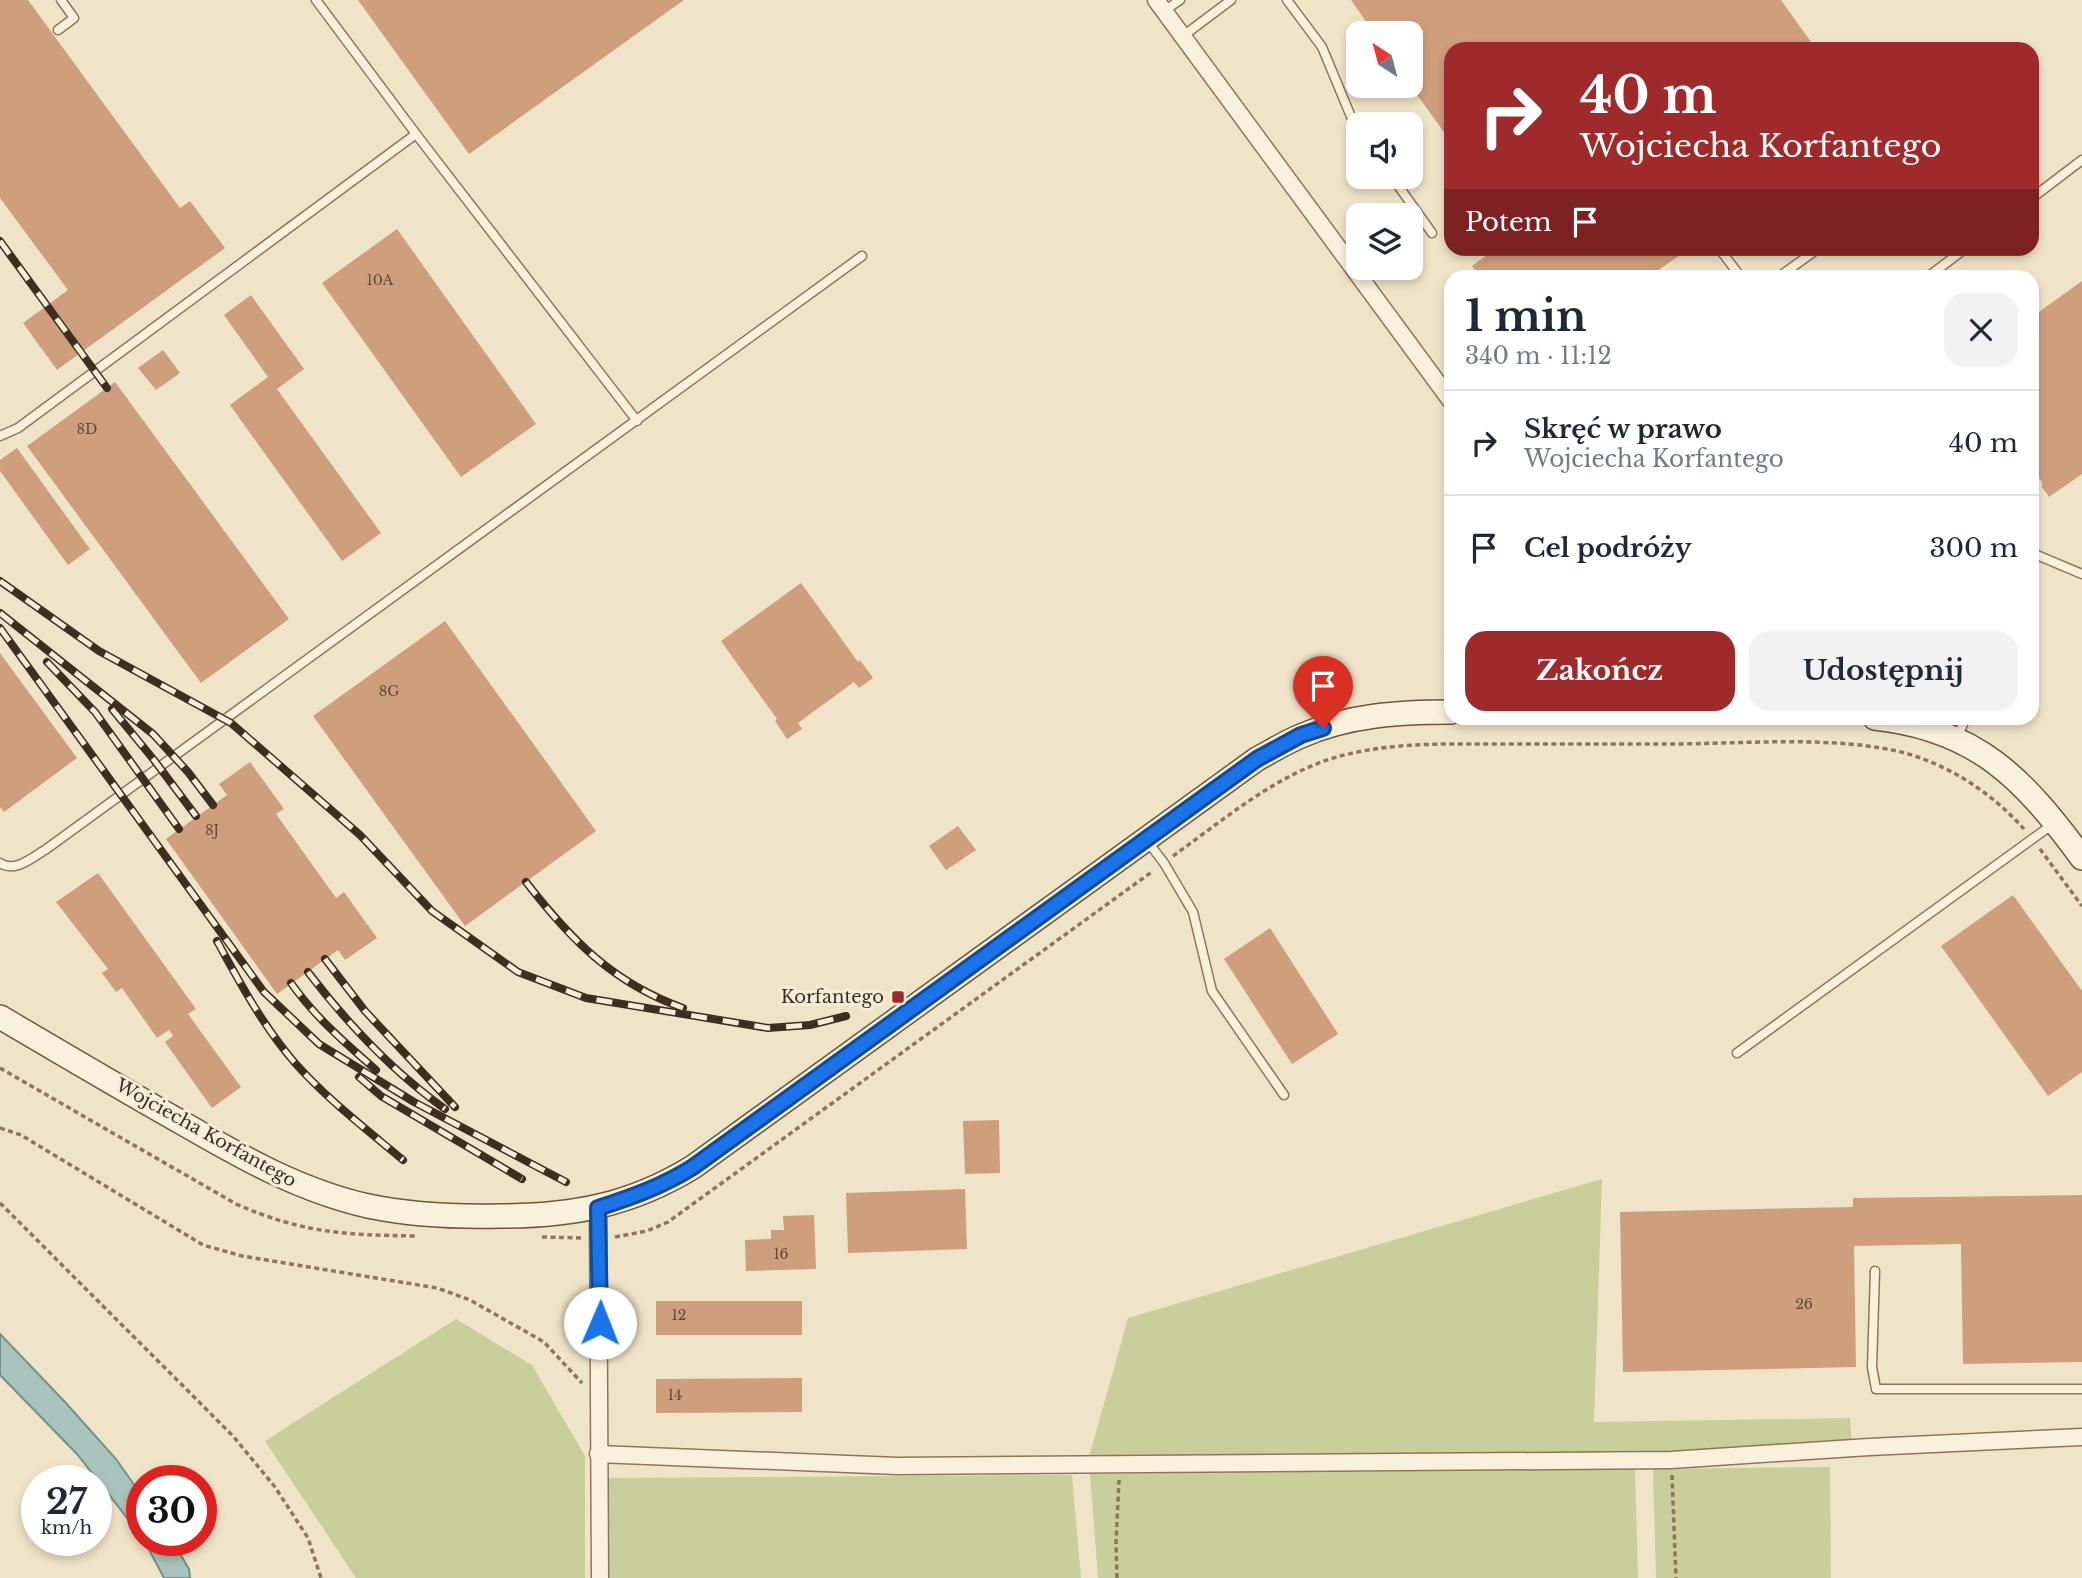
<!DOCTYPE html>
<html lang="pl">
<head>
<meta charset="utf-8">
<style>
  :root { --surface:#fff; --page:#f2f2f3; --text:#1f2937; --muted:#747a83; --line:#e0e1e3; --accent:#9e2a2b }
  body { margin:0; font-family:"Libre Baskerville",serif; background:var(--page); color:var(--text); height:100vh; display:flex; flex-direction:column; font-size:26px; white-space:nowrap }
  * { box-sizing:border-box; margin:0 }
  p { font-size:23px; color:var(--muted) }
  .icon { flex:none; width:38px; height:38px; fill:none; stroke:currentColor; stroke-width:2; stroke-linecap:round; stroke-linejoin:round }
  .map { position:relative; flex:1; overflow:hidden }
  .panel { position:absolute; left:1444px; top:270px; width:595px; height:455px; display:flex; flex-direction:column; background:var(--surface); border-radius:21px; box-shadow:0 4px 10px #0003 }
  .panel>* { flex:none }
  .guide { position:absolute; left:1444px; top:42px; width:595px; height:214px; border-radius:21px; box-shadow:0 4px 10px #0003; background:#9e2a2b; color:#fff; overflow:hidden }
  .needle { width:46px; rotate:324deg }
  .controls { position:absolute; left:1346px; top:21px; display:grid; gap:14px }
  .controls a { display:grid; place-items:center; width:77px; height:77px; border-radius:14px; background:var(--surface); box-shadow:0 4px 10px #0003; font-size:35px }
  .speed { position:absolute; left:21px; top:1465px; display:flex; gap:14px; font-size:35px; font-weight:700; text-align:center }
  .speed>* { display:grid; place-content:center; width:91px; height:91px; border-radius:50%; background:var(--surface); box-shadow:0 4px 10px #0003; line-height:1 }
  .speed small { font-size:18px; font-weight:400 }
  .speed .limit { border:10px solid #d22; background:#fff; color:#111 }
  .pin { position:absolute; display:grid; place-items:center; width:60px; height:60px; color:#fff; margin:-72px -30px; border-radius:50% 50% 50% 0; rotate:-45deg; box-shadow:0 0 7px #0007 }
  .pin .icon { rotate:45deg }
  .me { position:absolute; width:77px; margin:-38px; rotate:1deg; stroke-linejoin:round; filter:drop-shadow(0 0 5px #0008) }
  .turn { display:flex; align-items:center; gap:24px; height:147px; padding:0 21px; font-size:32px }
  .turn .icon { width:91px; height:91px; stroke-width:2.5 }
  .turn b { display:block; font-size:49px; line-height:60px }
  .then { display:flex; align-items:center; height:66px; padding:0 21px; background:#0003; gap:14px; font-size:26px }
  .round { display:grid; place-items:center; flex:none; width:74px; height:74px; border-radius:21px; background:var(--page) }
  .head { display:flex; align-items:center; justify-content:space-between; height:119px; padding:0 21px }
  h1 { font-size:42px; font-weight:700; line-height:52px }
  .cta { display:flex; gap:14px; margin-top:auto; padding:14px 21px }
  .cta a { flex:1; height:80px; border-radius:21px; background:var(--accent); color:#fff; font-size:28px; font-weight:700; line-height:80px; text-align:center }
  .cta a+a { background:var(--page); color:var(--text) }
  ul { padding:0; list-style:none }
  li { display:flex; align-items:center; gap:21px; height:105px; padding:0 21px; border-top:2px solid var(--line) }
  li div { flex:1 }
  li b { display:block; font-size:26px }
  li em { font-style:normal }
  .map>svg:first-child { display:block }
</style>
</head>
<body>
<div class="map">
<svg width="2082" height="1578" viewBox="0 0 2082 1578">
  <rect width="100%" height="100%" fill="#f0e4c8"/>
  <!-- green -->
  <g fill="#c9cf9b">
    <path d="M 1602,1179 L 1594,1422 L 1850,1418 L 1852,1449 L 1120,1464 L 1089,1457 L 1128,1318 Z"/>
    <path d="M 456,1319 L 532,1365 L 585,1456 L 585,1578 L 356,1578 L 265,1441 Z"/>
    <path d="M 1830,1467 L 1831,1578 L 1656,1578 L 1653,1469 Z"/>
    <path d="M 1635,1469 L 1638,1578 L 1098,1578 L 1090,1474 Z"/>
    <path d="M 1072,1475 L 1081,1578 L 604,1578 L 602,1478 Z"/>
  </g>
  <!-- water -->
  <g fill="#a9c4bc" stroke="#6f938a" stroke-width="2">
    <path d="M 0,1334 L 65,1402 L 116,1459 L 142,1496 L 142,1537 L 77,1454 L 0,1375 Z"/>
    <path d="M 144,1540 L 172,1540 L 189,1569 L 190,1578 L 164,1578 Z"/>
  </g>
  <!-- building -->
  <g fill="#cf9f7d">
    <path d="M 0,0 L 28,0 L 180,208 L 190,201 L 225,248 L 57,370 L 23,323 L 68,290 L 0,198 Z"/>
    <path d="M 358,0 L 684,0 L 469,154 Z"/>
    <path d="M 1351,0 L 1781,0 L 1816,49 L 1451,49 L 1451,142 L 1410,85 L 1410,33 L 1374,33 Z"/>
    <path d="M 397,229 L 536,424 L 461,477 L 322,283 Z"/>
    <path d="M 1496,248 L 1690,248 L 1650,276 L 1479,276 L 1472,266 Z"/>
    <path d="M 2082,281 L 2082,474 L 2049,497 L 2042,487 L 2042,482 L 2037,475 L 2032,475 L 2032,317 Z"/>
    <path d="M 251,295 L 304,369 L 277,389 L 381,533 L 342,561 L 230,405 L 268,377 L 224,315 Z"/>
    <path d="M 163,350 L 180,373 L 156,390 L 138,368 Z"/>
    <path d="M 115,382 L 289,619 L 201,683 L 27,446 Z"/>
    <path d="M 17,448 L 90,549 L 68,565 L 0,471 L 0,460 Z"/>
    <path d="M 801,583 L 858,662 L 860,660 L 873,678 L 859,688 L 854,682 L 798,723 L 802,729 L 787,739 L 775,721 L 777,719 L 721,641 Z"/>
    <path d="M 445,621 L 596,831 L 465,926 L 313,716 Z"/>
    <path d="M 0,653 L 77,758 L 4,812 L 0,807 Z"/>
    <path d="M 250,762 L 284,809 L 276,814 L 336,898 L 344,892 L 377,938 L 345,960 L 338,950 L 277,994 L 166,839 L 227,795 L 219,784 Z"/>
    <path d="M 958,826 L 976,850 L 946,870 L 929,846 Z"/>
    <path d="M 98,873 L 196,1009 L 188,1014 L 241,1087 L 212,1108 L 165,1042 L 173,1036 L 169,1030 L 157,1038 L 122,988 L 116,992 L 102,973 L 108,969 L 56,902 Z"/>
    <path d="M 2013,895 L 2082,991 L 2082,1072 L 2048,1096 L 1941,946 Z"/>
    <path d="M 1270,928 L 1338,1034 L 1292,1064 L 1224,959 Z"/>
    <path d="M 999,1120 L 1000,1173 L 965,1174 L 963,1121 Z"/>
    <path d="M 965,1189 L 967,1249 L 848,1253 L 846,1193 Z"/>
    <path d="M 2082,1195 L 2082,1362 L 1963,1364 L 1961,1244 L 1854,1246 L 1856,1367 L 1623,1372 L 1620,1212 L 1853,1207 L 1853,1198 Z"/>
    <path d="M 814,1215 L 816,1269 L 746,1271 L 745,1240 L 771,1239 L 771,1230 L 784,1230 L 783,1216 Z"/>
    <rect x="656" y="1301" width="146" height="34"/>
    <path d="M 802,1378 L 802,1412 L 656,1413 L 656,1379 Z"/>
  </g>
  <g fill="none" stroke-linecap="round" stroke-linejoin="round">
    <defs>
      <g id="lane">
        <path d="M 316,0 L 416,134"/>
        <path d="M 1287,0 L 1322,47 L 1352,119 L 1358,128"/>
        <path d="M 1164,11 L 1180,0"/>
        <path d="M 58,30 L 74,18 L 61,0"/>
        <path d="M 1183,36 L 1231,0"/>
        <path d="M 1392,177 L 1432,233"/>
        <path d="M 2032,198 L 2082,160"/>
        <path d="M 1724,248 L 1721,251 L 1740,276"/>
        <path d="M 1780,276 L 1819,248"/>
        <path d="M 1929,276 L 1966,248"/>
        <path d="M 0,436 L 18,428 L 416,134 L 637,421"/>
        <path d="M 2032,553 L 2082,574"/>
        <path d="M 1957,737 L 1966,718"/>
        <path d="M 1148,842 L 1164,863 L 1193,912 L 1212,991 L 1284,1095"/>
        <path d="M 0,863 C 15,873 31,858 45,850 L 862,256"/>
        <path d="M 1737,1053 L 2053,824"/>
        <path d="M 1875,1271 L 1872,1367 L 1876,1389 L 2082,1389"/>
      </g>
      <g id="street">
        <path d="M 1156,0 L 1451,401"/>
        <path d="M 598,1208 L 600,1578"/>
        <path d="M 598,1454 L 897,1466 L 1671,1460 L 1869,1447 L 2082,1437"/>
      </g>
      <g id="secondary">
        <path d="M 1875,718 C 1977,729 2024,779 2082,858"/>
        <path d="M 0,1017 C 61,1053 122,1089 184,1124 C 243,1158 301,1191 368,1206 C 411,1215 456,1217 500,1216 C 573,1216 631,1205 693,1167 L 1257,759 C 1272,751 1286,742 1301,736 C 1348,715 1400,712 1451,712"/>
      </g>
    </defs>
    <!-- lane casing -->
    <use href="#lane" stroke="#8d765c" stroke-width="11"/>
    <!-- street casing -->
    <use href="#street" stroke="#8d765c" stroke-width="19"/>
    <!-- secondary casing -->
    <use href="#secondary" stroke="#6f573f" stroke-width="26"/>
    <!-- path -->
    <g stroke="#8d765c" stroke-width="3.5" stroke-dasharray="5 3.5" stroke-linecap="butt">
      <path d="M 2040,849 L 2082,906"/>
      <path d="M 1173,856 C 1222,821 1272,778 1330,759 C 1385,742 1441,744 1498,744 C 1555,744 1611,744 1668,744 C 1741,744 1835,735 1905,753 C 1951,766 1993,794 2024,829"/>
      <path d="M 0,1068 L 236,1204 C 302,1233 345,1235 415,1236"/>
      <path d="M 0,1128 L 21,1135 L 203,1245 L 242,1256 L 437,1288 L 470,1300 L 544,1342 L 582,1383"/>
      <path d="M 0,1203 L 233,1436 L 275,1487 L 308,1538 L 321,1578"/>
      <path d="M 542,1237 L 583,1238"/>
      <path d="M 615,1237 L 647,1231 L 668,1222 L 1153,871"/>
      <path d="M 1672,1475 L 1676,1578"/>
      <path d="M 1117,1578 L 1116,1542 L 1119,1480"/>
    </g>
    <!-- lane -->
    <use href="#lane" stroke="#faf1dc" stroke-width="8"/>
    <!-- street -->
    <use href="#street" stroke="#faf1dc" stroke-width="16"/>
    <!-- secondary -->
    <use href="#secondary" stroke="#faf1dc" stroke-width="23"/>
    <defs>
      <g id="rail">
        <path d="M 0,241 L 107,388"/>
        <path d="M 0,581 L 99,651 L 231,723 L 360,835 L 432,911 L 518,972 L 586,998 L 768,1028 L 810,1025 L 846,1016"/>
        <path d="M 0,613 L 153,734 L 188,772 L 213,805"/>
        <path d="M 0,628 L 264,992 L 319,1044 L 414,1102 L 566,1182"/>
        <path d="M 47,662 L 95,712 L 179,829"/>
        <path d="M 112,709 L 154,760 L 196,816"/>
        <path d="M 526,882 C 571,940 613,983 683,1008"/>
        <path d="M 217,941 C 240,983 263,1026 295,1063 C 327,1099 366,1129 403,1160"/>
        <path d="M 325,959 L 365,1011 L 455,1107"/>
        <path d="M 308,972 C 347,1023 392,1071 445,1109"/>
        <path d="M 291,983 C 315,1017 345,1043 376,1070"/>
        <path d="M 359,1077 L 381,1096 L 522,1179"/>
      </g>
    </defs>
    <!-- rail casing -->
    <use href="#rail" stroke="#3d2e20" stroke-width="8"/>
    <!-- rail -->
    <use href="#rail" stroke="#f7eed8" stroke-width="5" stroke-dasharray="16" stroke-linecap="butt"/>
  </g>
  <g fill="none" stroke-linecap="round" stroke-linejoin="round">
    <defs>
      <path id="route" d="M 600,1323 L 598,1208 C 632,1197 663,1186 693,1167 L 1257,759 L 1301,735 L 1323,728"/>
    </defs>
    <!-- route casing -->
    <use href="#route" stroke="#114b97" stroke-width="18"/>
    <!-- route -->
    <use href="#route" stroke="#1a73e8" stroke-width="12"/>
  </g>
  <!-- markers -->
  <rect fill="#9e2a2b" stroke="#f7eed8" stroke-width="2.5" x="891" y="990" width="14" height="14" rx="3.5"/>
  <g text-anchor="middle" stroke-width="6" stroke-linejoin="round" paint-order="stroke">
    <!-- number labels -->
    <g font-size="14" fill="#624a37">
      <text x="380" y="285">10A</text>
      <text x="87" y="434">8D</text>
      <text x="389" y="696">8G</text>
      <text x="212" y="835">8J</text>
      <text x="781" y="1259">16</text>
      <text x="1804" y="1309">26</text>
      <text x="679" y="1320">12</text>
      <text x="675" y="1400">14</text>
    </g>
    <!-- poi labels -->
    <g font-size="18" fill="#3d2e20" stroke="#f7eed8" text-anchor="end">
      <text x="884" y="1003">Korfantego</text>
    </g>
    <!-- street labels -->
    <g font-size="18" fill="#3d2e20" stroke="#f7eed8">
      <text transform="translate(206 1133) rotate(29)" y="6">Wojciecha Korfantego</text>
    </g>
  </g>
</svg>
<div class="controls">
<a><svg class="needle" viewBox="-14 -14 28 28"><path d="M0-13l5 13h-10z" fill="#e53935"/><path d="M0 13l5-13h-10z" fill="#747a83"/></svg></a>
<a><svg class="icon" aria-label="sound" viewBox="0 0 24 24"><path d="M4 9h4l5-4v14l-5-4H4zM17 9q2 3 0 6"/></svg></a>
<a><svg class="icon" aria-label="layers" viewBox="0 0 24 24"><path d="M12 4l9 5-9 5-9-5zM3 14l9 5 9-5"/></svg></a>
</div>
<div class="speed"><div>27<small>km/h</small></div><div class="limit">30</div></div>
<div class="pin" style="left:1323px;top:728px;background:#d93025"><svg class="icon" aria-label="arrive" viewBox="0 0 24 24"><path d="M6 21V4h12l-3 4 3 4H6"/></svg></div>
<svg class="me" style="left:600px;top:1323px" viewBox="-20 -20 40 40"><circle r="19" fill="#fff"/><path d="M0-13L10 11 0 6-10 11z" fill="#1a73e8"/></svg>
<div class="guide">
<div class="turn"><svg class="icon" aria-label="right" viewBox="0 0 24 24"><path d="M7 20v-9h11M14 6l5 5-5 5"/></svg><div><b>40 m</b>Wojciecha Korfantego</div></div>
<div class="then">Potem<svg class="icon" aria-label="arrive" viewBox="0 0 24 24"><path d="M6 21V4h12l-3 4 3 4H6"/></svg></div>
</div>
<section class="panel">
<div class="head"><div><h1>1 min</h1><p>340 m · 11:12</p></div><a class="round"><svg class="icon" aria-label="close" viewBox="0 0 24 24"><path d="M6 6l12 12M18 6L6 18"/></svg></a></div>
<ul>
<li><svg class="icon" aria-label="right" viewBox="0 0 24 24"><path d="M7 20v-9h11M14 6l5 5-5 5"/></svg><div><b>Skręć w prawo</b><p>Wojciecha Korfantego</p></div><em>40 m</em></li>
<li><svg class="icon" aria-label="arrive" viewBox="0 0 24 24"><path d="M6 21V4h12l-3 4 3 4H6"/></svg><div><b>Cel podróży</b></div><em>300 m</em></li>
</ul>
<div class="cta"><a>Zakończ</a><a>Udostępnij</a></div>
</section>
</div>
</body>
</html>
